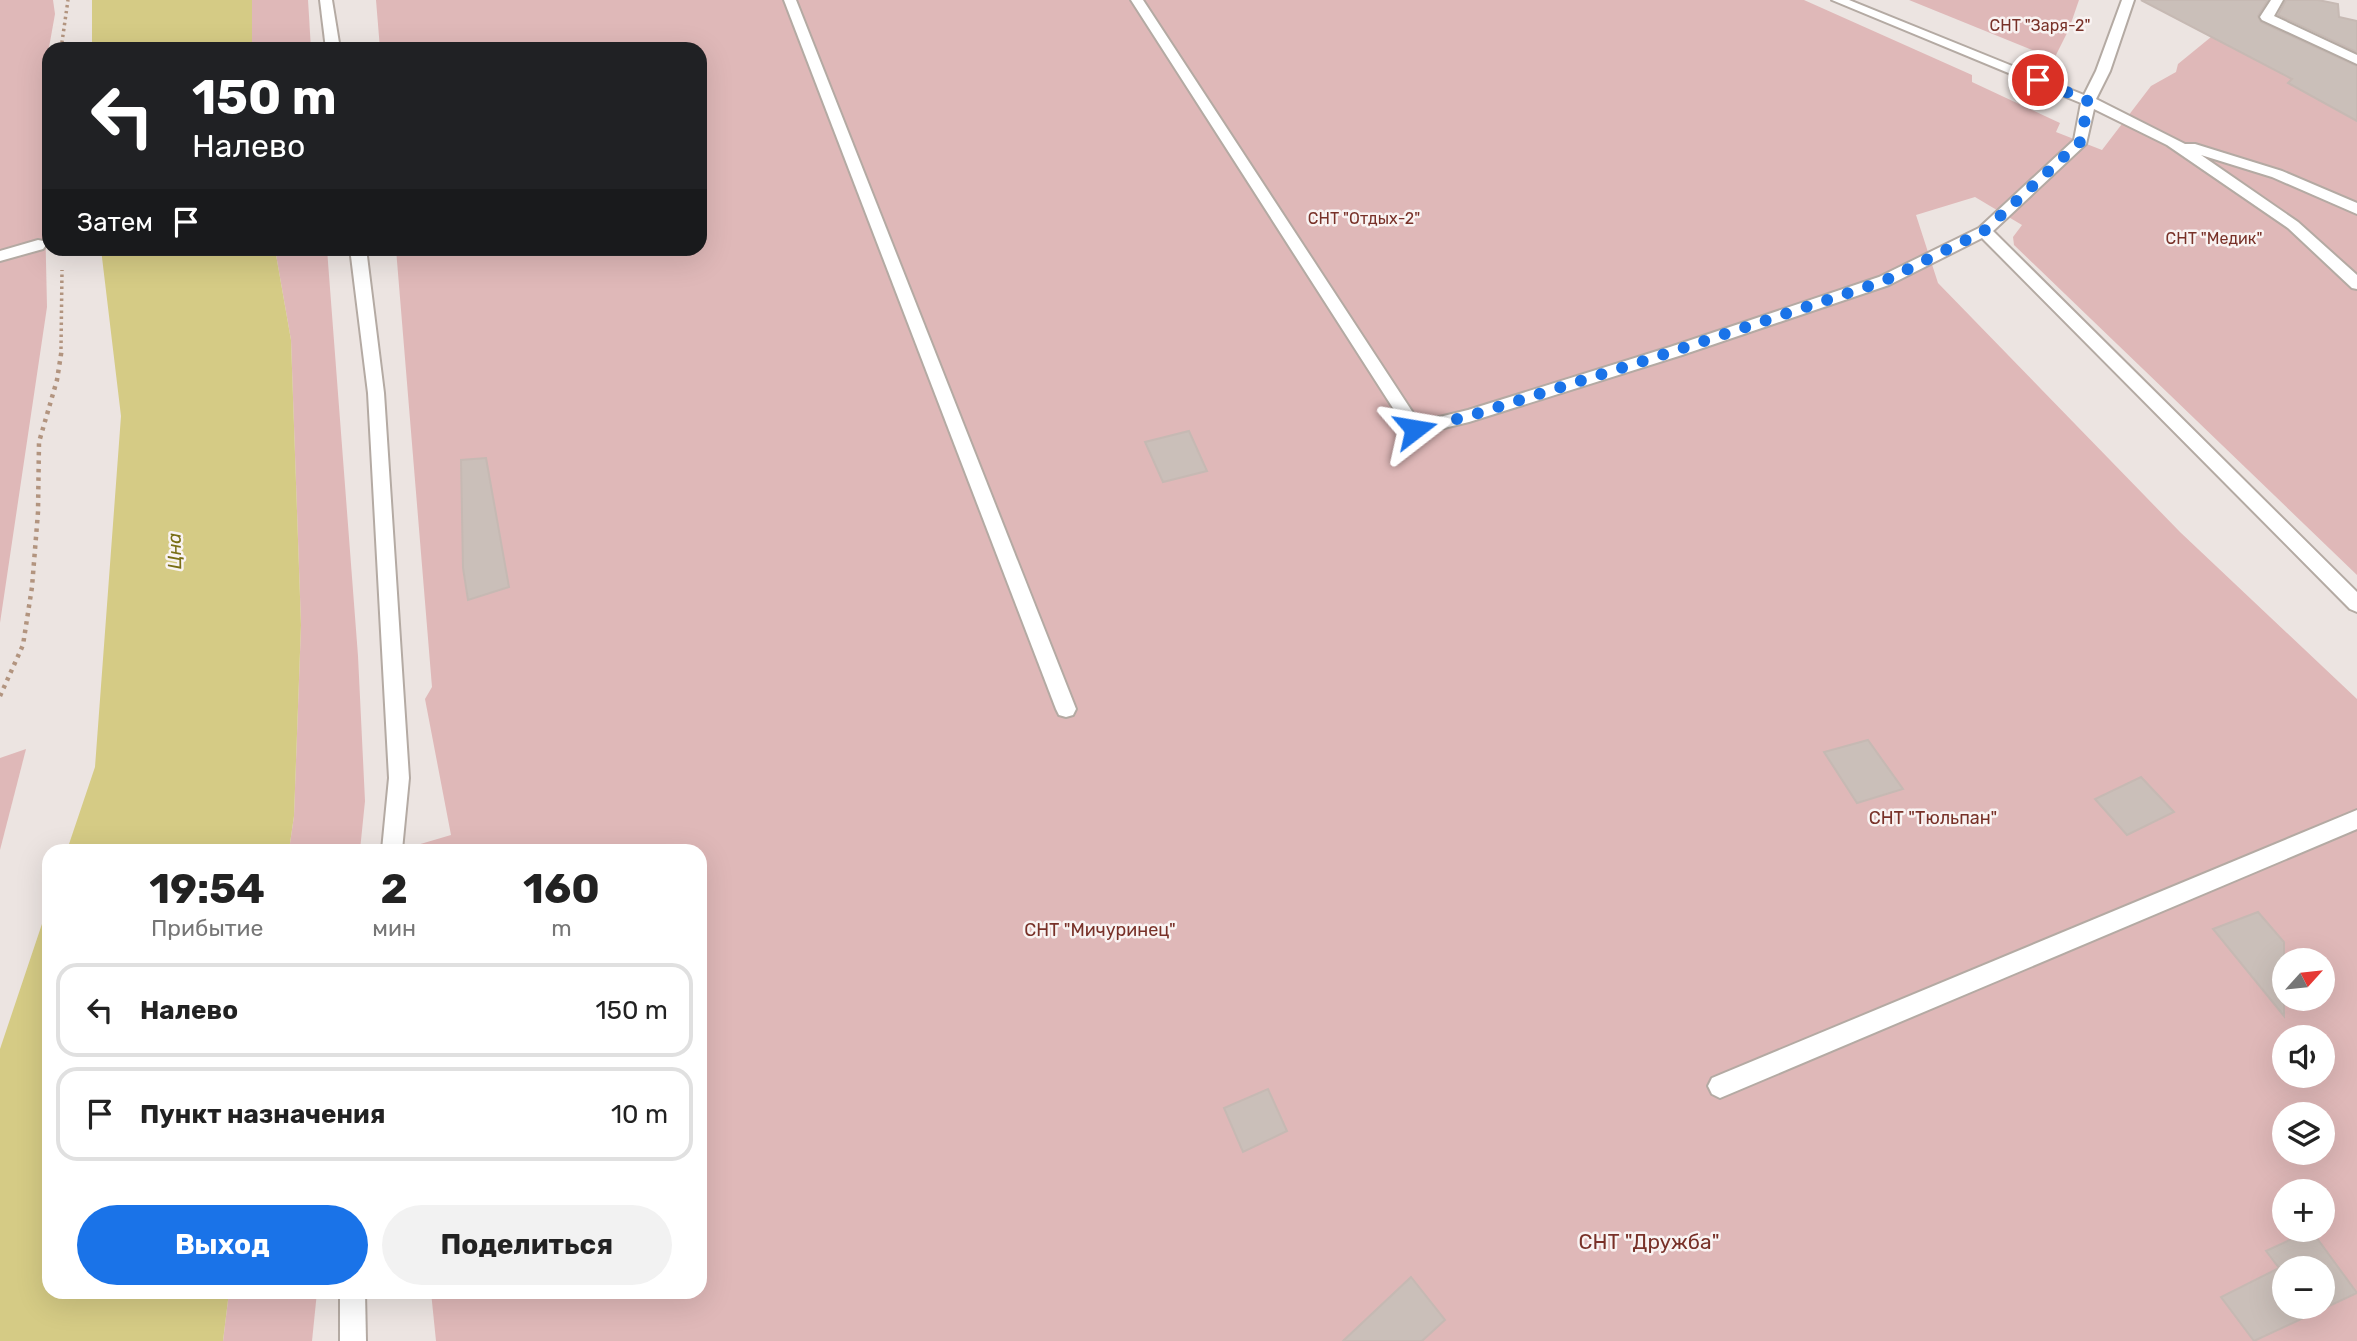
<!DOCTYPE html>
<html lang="ru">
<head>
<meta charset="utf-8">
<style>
  :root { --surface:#fff; --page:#f2f2f2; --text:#222; --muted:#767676; --line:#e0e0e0; --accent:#1a73e8 }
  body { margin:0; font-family:Rubik,sans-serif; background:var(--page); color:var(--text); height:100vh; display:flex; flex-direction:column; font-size:26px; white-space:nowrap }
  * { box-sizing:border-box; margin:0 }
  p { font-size:23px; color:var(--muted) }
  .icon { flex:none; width:38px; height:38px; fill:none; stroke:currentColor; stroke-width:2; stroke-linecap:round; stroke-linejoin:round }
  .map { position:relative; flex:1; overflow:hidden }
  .details { position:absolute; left:42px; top:844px; width:665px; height:455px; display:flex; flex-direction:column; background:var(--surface); border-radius:21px; box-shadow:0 7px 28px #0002 }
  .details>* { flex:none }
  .banner { position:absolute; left:42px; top:42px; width:665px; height:214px; border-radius:21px; box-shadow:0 7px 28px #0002; background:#202124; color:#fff; overflow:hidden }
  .needle { width:46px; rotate:63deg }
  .fabs { position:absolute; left:2272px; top:948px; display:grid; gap:14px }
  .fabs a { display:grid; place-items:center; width:63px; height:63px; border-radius:50%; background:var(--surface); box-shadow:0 7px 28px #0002; font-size:35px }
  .pin { position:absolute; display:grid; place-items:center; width:60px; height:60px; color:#fff; margin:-30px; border:4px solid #fff; border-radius:50%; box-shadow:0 2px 7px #0007 }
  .me { position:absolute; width:77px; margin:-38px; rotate:76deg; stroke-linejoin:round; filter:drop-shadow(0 0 5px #0008) }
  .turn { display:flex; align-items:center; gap:24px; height:147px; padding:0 35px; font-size:32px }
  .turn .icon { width:91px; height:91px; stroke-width:2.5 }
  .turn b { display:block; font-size:49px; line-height:60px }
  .then { display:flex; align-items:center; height:66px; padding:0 35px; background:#0003; gap:14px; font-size:26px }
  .eta { display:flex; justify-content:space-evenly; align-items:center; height:119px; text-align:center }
  .eta b { font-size:42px; font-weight:700; line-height:49px }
  .primary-button { display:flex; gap:14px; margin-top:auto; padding:14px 35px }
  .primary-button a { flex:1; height:80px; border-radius:42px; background:var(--accent); color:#fff; font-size:28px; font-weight:700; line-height:80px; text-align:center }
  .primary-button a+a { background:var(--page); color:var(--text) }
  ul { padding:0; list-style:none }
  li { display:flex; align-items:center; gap:21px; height:94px; margin:0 14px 10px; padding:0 21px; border:4px solid var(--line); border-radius:21px }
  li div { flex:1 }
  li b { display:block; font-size:26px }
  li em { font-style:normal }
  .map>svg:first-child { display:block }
</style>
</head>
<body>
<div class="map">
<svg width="2357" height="1341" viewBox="0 0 2357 1341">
  <rect width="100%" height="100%" fill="#ece4e1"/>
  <!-- green -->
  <g fill="#dfb8b8" fill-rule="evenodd">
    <path d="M 0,0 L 53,0 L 55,14 L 48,53 L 44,171 L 47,307 L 0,623 Z"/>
    <path d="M 252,0 L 308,0 L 311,49 L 252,49 Z"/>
    <path d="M 376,0 L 1804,0 L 1972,75 L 1972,82 L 2060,123 L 2056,132 L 2102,150 L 2151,86 L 2176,72 L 2178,64 L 2249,6 L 2343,46 L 2357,49 L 2357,575 L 2014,245 L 2013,237 L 2022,225 L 1975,197 L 1916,215 L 1938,283 L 2180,532 L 2357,699 L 2357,1341 L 436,1341 L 431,1292 L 700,1292 L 700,850 L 400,850 L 451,835 L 425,699 L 432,687 L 396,249 L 700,248 L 700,49 L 380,49 ZM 2284,961 L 2322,961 L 2322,999 L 2284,999 ZM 2284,1038 L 2322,1038 L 2322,1076 L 2284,1076 ZM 2284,1115 L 2322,1115 L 2322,1153 L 2284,1153 ZM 2284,1192 L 2322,1192 L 2322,1230 L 2284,1230 ZM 2284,1269 L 2322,1269 L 2322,1307 L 2284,1307 Z"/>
    <path d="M 1909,0 L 2079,0 L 2069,29 L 2054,59 Z"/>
    <path d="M 275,249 L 327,249 L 358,656 L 365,801 L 360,850 L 289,850 L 294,816 L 301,625 L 291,340 Z"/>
    <path d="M 26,749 L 0,850 L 0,758 Z"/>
    <path d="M 229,1292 L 317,1292 L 312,1341 L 223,1341 Z"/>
  </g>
  <!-- water -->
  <g fill="#d5cb85">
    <rect x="92" y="0" width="160" height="49"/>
    <path d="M 101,249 L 275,249 L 291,340 L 301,625 L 294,816 L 289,850 L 67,850 L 95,767 L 121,416 Z"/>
    <path d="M 49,903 L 49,1292 L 229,1292 L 223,1341 L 0,1341 L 0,1049 Z"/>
  </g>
  <!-- building -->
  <g fill="#cabfb9" stroke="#c6b9b3" stroke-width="2" fill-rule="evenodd">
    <path d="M 2141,0 L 2268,0 L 2258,16 L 2261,22 L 2357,66 L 2357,121 L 2288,83 L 2292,79 Z"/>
    <path d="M 2286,0 L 2318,0 L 2338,4 L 2339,17 L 2357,21 L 2357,52 L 2278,15 Z"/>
    <path d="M 1189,431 L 1207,471 L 1163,482 L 1145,442 Z"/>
    <path d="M 486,458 L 509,587 L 468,600 L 463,568 L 461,460 Z"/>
    <path d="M 1868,740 L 1903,789 L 1857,803 L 1824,752 Z"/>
    <path d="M 2141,777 L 2174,812 L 2127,835 L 2095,799 Z"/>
    <path d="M 2258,912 L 2284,942 L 2284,1016 L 2213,929 Z"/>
    <path d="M 1268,1089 L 1287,1131 L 1243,1152 L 1224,1108 Z"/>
    <path d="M 2311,1230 L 2357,1293 L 2254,1341 L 2221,1297 L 2279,1268 L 2266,1251 ZM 2284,1269 L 2322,1269 L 2322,1307 L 2284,1307 Z"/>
    <path d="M 1411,1277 L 1445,1320 L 1422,1341 L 1343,1341 Z"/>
  </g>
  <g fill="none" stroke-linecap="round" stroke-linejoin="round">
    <defs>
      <g id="service">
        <path d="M 320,0 L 332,0 L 340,49 L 326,49 Z"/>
        <path d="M 784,0 L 796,0 L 1076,709 L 1073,715 L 1066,717 L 1059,715 L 1056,709 Z"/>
        <path d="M 1131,0 L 1143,0 L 1419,422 L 1468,410 L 1670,347 L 1879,277 L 1979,228 L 2074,140 L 2081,103 L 1832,0 L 1849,0 L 2084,95 L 2096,71 L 2122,0 L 2134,0 L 2110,71 L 2096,99 L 2185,144 L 2195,144 L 2282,171 L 2357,203 L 2357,214 L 2272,177 L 2201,155 L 2298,222 L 2357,275 L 2357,289 L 2352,288 L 2288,228 L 2167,145 L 2094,109 L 2086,144 L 1993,231 L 2357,592 L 2357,612 L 2350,609 L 1982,238 L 1889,285 L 1682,355 L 1469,422 L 1415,435 L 1409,433 Z"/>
        <path d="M 2271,0 L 2283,0 L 2274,16 L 2357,55 L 2357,64 L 2262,20 L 2260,17 Z"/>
        <path d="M 38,240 L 43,241 L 46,245 L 43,249 L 0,261 L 0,251 Z"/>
        <path d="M 350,248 L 366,248 L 384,393 L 409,778 L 402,850 L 382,850 L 389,778 L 368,393 Z"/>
        <path d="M 2357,810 L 2357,829 L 1720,1098 L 1712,1094 L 1708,1086 L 1712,1078 Z"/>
        <path d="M 340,1292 L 365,1292 L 366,1341 L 340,1341 Z"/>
      </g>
    </defs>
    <!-- service casing -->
    <use href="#service" stroke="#b4aaa3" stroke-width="4"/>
    <!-- path-far1 -->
    <g stroke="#b2947f" stroke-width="3.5" stroke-dasharray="2.5 3.5" stroke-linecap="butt">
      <path d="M 61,49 L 68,0"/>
      <path d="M 61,349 L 62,270"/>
    </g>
    <!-- path -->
    <path stroke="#b2947f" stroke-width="4.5" stroke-dasharray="3.5 5" stroke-linecap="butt" d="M 0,696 L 23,645 L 32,587 L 38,512 L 39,442 L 57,380 L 62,348"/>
    <!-- service -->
    <use href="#service" fill="#fff" fill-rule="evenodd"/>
  </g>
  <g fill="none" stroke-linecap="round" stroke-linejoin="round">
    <!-- route -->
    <path stroke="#1a73e8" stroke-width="12" stroke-dasharray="0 21.6" d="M 1415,429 L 1469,416 L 1650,359 L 1884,281 L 1984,231 L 2081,141 L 2088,101 L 2038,80"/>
  </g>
  <g text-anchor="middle" stroke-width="5" stroke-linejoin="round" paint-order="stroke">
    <!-- far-park labels -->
    <g font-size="16" fill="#783128" stroke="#f9f3f2">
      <text x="2040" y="31">СНТ "Заря-2"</text>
      <text x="1364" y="224">СНТ "Отдых-2"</text>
      <text x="2214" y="244">СНТ "Медик"</text>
    </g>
    <!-- park labels -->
    <g font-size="18" fill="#783128" stroke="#f9f3f2">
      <text x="1933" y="824">СНТ "Тюльпан"</text>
      <text x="1100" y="936">СНТ "Мичуринец"</text>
    </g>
    <!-- water labels -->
    <g font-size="19" font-style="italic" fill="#796e16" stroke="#f9f3f2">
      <text transform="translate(174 551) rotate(-91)" y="7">Цна</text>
    </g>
    <!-- near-park labels -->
    <g font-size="21" fill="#783128" stroke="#f9f3f2">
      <text x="1649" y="1249">СНТ "Дружба"</text>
    </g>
  </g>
</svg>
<div class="fabs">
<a><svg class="needle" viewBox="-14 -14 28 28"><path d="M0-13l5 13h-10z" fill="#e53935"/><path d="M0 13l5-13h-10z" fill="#767676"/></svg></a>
<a><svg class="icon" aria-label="sound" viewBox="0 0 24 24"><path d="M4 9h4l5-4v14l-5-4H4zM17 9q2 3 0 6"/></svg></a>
<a><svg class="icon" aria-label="layers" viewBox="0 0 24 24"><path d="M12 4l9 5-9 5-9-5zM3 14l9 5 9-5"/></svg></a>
<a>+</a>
<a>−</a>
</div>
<div class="pin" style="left:2038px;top:80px;background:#d93025"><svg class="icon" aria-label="arrive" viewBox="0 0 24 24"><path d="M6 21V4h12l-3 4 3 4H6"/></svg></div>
<svg class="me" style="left:1415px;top:429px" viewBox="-20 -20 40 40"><path d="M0-17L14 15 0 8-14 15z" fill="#1a73e8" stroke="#fff" stroke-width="4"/></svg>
<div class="banner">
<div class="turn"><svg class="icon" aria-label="left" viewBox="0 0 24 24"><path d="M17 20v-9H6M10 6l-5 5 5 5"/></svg><div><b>150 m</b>Налево</div></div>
<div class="then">Затем<svg class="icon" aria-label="arrive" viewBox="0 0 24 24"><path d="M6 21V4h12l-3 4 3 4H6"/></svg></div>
</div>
<section class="details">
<div class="eta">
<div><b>19:54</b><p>Прибытие</p></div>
<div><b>2</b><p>мин</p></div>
<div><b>160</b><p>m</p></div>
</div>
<ul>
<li><svg class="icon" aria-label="left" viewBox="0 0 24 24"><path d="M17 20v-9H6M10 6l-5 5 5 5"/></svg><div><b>Налево</b></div><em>150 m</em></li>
<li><svg class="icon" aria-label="arrive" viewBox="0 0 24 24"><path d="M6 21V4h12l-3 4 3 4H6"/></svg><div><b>Пункт назначения</b></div><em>10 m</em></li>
</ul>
<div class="primary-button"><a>Выход</a><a>Поделиться</a></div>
</section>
</div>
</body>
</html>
